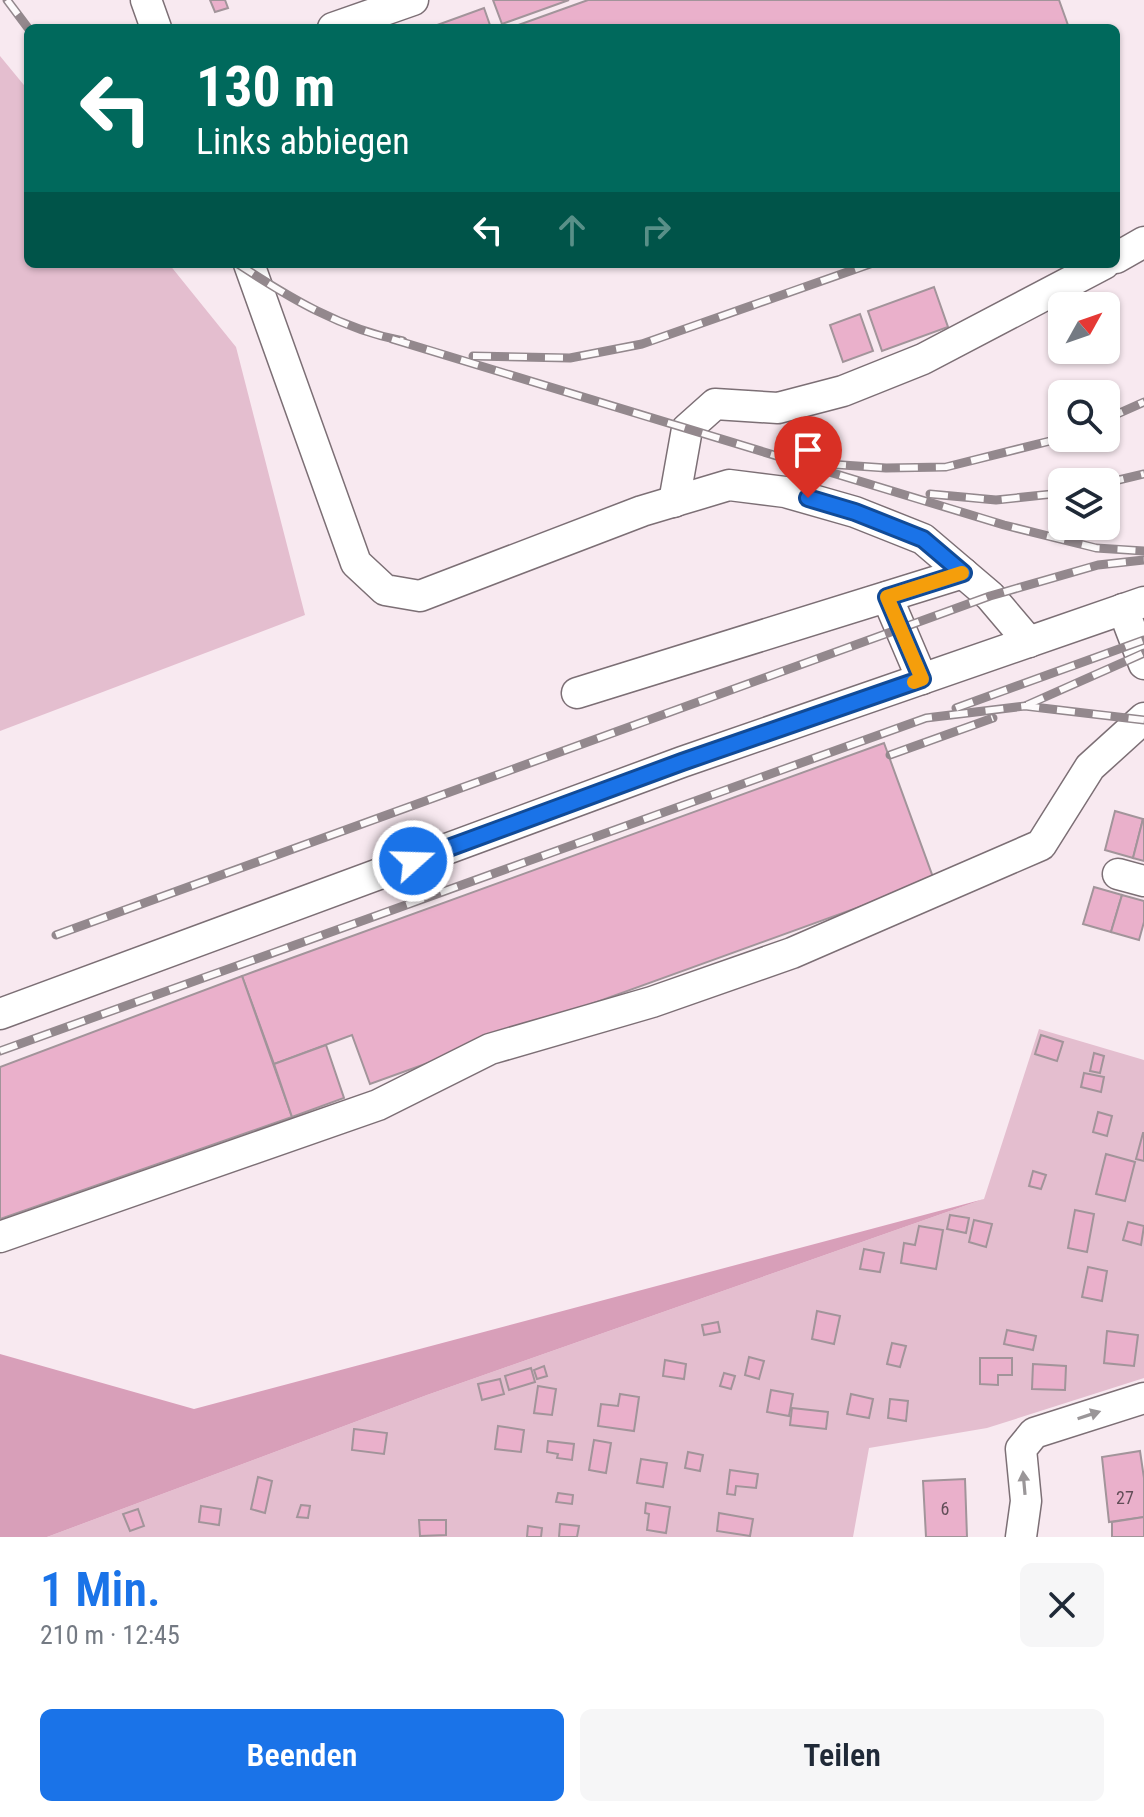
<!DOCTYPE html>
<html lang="de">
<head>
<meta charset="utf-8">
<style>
  :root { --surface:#fff; --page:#f6f6f7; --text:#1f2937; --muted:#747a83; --accent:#1a73e8 }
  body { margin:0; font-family:"Roboto Condensed",sans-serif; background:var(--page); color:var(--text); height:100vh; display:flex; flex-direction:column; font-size:30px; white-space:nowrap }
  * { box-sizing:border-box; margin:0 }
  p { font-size:26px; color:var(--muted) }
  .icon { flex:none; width:44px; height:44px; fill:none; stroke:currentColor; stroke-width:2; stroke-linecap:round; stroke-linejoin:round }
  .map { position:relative; height:1537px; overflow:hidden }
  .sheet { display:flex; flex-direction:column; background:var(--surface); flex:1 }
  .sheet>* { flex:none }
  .top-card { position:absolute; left:24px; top:24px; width:1096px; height:244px; border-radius:12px; box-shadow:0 2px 6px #0004; background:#00695c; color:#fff; overflow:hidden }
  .needle { width:52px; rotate:50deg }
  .fabs { position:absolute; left:1048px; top:292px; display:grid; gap:16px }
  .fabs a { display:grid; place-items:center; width:72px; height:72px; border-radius:12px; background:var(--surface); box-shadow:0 2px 6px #0004; font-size:40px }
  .pin { position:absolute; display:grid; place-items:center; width:68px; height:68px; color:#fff; margin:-82px -34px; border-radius:50% 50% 50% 0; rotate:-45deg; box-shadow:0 0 8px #0007 }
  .pin .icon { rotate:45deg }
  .me { position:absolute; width:88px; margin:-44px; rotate:70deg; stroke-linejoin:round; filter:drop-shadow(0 0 6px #0008) }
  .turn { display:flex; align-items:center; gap:28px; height:168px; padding:0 40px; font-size:36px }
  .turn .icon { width:104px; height:104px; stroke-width:2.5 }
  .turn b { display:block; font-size:56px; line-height:68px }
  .lanes { display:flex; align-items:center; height:76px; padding:0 40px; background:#0003; justify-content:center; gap:40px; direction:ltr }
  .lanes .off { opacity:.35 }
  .round { display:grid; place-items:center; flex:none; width:84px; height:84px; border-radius:12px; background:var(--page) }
  .headline { display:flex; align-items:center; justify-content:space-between; height:136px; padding:0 40px }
  h1 { font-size:48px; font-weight:600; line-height:60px; color:var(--accent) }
  .button { display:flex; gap:16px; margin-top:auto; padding:16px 40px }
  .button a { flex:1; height:92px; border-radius:12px; background:var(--accent); color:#fff; font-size:32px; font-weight:600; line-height:92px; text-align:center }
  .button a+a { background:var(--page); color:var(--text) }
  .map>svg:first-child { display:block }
</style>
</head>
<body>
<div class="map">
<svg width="1144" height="1537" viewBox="0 0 1144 1537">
  <rect width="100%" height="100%" fill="#f8e9f0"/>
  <!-- green -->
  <g fill="#e4becf">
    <path d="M 0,56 L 28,90 L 28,264 L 169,264 L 236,347 L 305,615 L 0,731 Z"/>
    <path d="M 1039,1029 L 1144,1060 L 1144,1378 L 987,1428 L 869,1448 L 853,1537 L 47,1537 L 427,1395 L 984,1199 Z"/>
  </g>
  <!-- forest -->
  <path fill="#d89fb9" d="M 984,1199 L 427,1395 L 47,1537 L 0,1537 L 0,1354 L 194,1409 Z"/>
  <!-- building -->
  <g fill="#eab0cb" stroke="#a2949a" stroke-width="2">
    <path d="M 210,0 L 225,0 L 228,8 L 215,12 Z"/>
    <path d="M 493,0 L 569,0 L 502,24 Z"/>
    <path d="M 588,0 L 1059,0 L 1069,28 L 510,28 Z"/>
    <path d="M 484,8 L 491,28 L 429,28 Z"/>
    <path d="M 934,287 L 948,327 L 882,351 L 868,311 Z"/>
    <path d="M 860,314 L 873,351 L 843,362 L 830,325 Z"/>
    <path d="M 884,743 L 934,880 L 370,1084 L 352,1035 L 274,1064 L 242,976 Z"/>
    <path d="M 1115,811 L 1143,819 L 1133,858 L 1105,850 Z"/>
    <path d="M 1143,819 L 1144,819 L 1144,861 L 1133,858 Z"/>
    <path d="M 1094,887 L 1122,895 L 1111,932 L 1083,924 Z"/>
    <path d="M 1122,895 L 1144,901 L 1144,922 L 1139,940 L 1111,932 Z"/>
    <path d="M 242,976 L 292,1117 L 0,1219 L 0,1067 Z"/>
    <path d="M 1041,1035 L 1063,1042 L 1057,1061 L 1035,1054 Z"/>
    <path d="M 326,1045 L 344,1098 L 292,1117 L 274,1064 Z"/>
    <path d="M 1094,1053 L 1104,1056 L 1100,1073 L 1090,1071 Z"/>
    <path d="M 1084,1073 L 1104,1077 L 1101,1092 L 1081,1087 Z"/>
    <path d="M 1098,1112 L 1112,1116 L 1107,1136 L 1093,1132 Z"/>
    <path d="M 1143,1133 L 1144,1133 L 1144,1161 L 1136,1159 Z"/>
    <path d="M 1106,1154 L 1135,1162 L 1125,1201 L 1096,1194 Z"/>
    <path d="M 1033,1171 L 1046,1175 L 1041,1189 L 1029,1186 Z"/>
    <path d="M 1075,1210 L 1094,1214 L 1087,1252 L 1068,1248 Z"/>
    <path d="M 950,1215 L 969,1218 L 966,1233 L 947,1229 Z"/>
    <path d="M 974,1220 L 992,1224 L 986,1247 L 969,1242 Z"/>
    <path d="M 1128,1222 L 1144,1226 L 1141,1245 L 1123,1240 Z"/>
    <path d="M 919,1226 L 943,1230 L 936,1269 L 901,1263 L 904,1243 L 915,1245 Z"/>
    <path d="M 864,1249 L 884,1253 L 880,1272 L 860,1269 Z"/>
    <path d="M 1088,1267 L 1107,1271 L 1102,1301 L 1082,1297 Z"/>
    <path d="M 817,1311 L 840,1316 L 834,1344 L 812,1339 Z"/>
    <path d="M 718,1322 L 720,1332 L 704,1335 L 702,1325 Z"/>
    <path d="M 1007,1330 L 1036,1336 L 1033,1350 L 1004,1344 Z"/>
    <path d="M 1107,1331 L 1138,1335 L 1134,1366 L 1104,1363 Z"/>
    <path d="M 892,1343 L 906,1346 L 900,1367 L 887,1364 Z"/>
    <path d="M 749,1357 L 764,1361 L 759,1379 L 745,1375 Z"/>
    <path d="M 980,1358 L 1012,1358 L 1012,1375 L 998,1375 L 998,1385 L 980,1384 Z"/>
    <path d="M 665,1360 L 686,1364 L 684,1379 L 663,1376 Z"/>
    <path d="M 1033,1364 L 1066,1366 L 1065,1390 L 1032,1389 Z"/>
    <path d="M 544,1366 L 547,1376 L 537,1379 L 534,1370 Z"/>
    <path d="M 531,1368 L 535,1382 L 509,1390 L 505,1376 Z"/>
    <path d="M 724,1373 L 735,1376 L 731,1389 L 720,1386 Z"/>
    <path d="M 500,1379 L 504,1394 L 482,1400 L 478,1384 Z"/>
    <path d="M 538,1386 L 556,1389 L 552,1415 L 534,1413 Z"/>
    <path d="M 771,1390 L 793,1394 L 789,1416 L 767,1412 Z"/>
    <path d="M 620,1394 L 639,1397 L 634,1431 L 598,1426 L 601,1404 L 618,1406 Z"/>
    <path d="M 851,1394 L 873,1399 L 869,1418 L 847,1414 Z"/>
    <path d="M 890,1399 L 908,1401 L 906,1421 L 888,1418 Z"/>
    <path d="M 792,1408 L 828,1412 L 826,1429 L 790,1425 Z"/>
    <path d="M 498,1426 L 524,1430 L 521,1452 L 495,1449 Z"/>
    <path d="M 354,1429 L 387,1433 L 384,1454 L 352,1450 Z"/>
    <path d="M 594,1440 L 611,1443 L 606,1473 L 589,1470 Z"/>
    <path d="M 548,1441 L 574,1444 L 572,1460 L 557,1458 L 558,1454 L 547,1452 Z"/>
    <path d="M 1140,1451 L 1144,1478 L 1144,1517 L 1109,1522 L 1102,1457 Z"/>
    <path d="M 688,1452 L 703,1455 L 700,1471 L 685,1468 Z"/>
    <path d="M 641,1459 L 667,1463 L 663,1487 L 637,1483 Z"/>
    <path d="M 730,1470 L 758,1474 L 756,1488 L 736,1486 L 735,1495 L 727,1494 Z"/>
    <path d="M 258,1477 L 272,1481 L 265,1513 L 251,1509 Z"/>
    <path d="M 965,1479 L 967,1537 L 926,1537 L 923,1481 Z"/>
    <path d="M 558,1493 L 573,1495 L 572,1504 L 556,1502 Z"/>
    <path d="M 646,1503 L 670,1507 L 666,1533 L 647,1530 L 649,1514 L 645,1513 Z"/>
    <path d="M 301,1505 L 310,1506 L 308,1518 L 297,1517 Z"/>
    <path d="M 201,1506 L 221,1509 L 219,1525 L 199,1522 Z"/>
    <path d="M 138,1509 L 144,1526 L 130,1531 L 123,1514 Z"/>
    <path d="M 719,1513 L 753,1519 L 750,1536 L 717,1531 Z"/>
    <path d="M 1144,1517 L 1144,1537 L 1112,1537 L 1112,1522 Z"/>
    <path d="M 419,1520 L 446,1520 L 446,1535 L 420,1536 Z"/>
    <path d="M 560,1524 L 579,1526 L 577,1537 L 559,1537 Z"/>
    <path d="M 528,1526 L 542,1528 L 541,1537 L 527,1537 Z"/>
  </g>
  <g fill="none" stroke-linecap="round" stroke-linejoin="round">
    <defs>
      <g id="minor">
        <path d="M 146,0 L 156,28"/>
        <path d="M 333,28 L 413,0"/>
        <path d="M 1116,258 L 1144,242"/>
        <path d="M 249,264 L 356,563 L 385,590 L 420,596 L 642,511 L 729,485 L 785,492 L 855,512 L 923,539 L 990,596 L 1029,642"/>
        <path d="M 674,502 L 687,429 L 715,404 L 778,408 L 843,391 L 923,359 L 1104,264"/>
        <path d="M 887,597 L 922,679"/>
        <path d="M 1123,609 L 1144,664"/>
        <path d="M 577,693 L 963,573"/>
        <path d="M 1118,874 L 1144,881"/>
        <path d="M 0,1014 L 682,762 L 1144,602"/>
        <path d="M 0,1237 L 378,1105 L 490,1049 L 652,1002 L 792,953 L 1041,845 L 1090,767 L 1144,718"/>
        <path d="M 1021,1537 L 1026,1501 L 1021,1449 L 1034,1433 L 1144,1398"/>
      </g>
    </defs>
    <!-- minor casing -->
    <use href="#minor" stroke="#7c6f75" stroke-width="33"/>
    <!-- minor -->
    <use href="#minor" stroke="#fff" stroke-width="30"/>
    <defs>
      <g id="rail">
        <path d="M 7,0 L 28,28"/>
        <path d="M 238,264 C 290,298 341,329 403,341"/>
        <path d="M 392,339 L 1004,525 L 1096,548 L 1144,551"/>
        <path d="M 473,356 L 570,358 L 642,344 L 870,264"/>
        <path d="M 1106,419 L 1144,402"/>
        <path d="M 828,464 L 886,468 L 946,467 L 1062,438"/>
        <path d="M 1106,483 L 1144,474"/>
        <path d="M 930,494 L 996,500 L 1062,493"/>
        <path d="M 1027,705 L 1144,653"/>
        <path d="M 956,708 L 1144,640"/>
        <path d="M 890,755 L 993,718"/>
        <path d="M 56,935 L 990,596 L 1098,565 L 1144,560"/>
        <path d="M 0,1051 L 926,718 L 1025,706 L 1144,720"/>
      </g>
    </defs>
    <!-- rail casing -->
    <use href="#rail" stroke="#93888d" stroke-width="9"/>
    <!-- rail -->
    <use href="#rail" stroke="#fdfafb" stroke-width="6" stroke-dasharray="18" stroke-linecap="butt"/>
  </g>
  <!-- one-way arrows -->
  <defs><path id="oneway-solid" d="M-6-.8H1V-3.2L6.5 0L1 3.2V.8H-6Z" transform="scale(2)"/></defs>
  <g fill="#9a9698">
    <use href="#oneway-solid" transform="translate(1089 1415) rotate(-18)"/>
    <use href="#oneway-solid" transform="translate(1024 1483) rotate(-95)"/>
  </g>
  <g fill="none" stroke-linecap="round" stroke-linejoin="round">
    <defs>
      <path id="route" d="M 413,861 L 682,762 L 922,679 L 887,597 L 963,573 L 923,539 L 855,512 L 808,498"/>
    </defs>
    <!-- route casing -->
    <use href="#route" stroke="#114b97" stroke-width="20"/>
    <!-- route -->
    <use href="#route" stroke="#1a73e8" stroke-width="14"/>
    <!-- slow -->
    <path stroke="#f59e0b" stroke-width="14" d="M 914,682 L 922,679 L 887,597 L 962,573"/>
  </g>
  <g text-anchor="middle" stroke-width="6" stroke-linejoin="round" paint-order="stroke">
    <!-- number labels -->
    <g font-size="18" fill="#624e58">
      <text x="1125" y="1504">27</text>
      <text x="945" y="1515">6</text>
    </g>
  </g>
</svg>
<div class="fabs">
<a><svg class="needle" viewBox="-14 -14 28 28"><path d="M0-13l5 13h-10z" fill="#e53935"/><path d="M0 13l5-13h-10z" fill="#747a83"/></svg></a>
<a><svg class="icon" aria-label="search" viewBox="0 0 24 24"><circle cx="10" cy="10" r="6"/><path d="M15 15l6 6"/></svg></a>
<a><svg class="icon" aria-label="layers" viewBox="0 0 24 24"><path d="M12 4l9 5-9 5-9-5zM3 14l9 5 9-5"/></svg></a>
</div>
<div class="pin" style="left:808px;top:498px;background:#d93025"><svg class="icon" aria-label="arrive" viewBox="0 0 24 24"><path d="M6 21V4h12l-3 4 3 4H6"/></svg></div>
<svg class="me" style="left:413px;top:861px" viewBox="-20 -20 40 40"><circle r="17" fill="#1a73e8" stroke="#fff" stroke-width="3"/><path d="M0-11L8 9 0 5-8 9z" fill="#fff"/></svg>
<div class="top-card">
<div class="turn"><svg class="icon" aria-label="left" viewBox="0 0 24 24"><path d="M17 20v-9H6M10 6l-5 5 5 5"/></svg><div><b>130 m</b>Links abbiegen</div></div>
<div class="lanes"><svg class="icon" aria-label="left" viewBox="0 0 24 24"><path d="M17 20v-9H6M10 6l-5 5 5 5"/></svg><svg class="icon off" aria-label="ahead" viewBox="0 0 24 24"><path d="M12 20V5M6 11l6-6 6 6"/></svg><svg class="icon off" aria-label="right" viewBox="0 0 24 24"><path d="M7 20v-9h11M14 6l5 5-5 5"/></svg></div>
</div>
</div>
<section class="sheet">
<div class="headline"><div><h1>1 Min.</h1><p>210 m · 12:45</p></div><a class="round"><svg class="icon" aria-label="close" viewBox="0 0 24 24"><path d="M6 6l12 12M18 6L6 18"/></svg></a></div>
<div class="button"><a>Beenden</a><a>Teilen</a></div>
</section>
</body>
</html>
